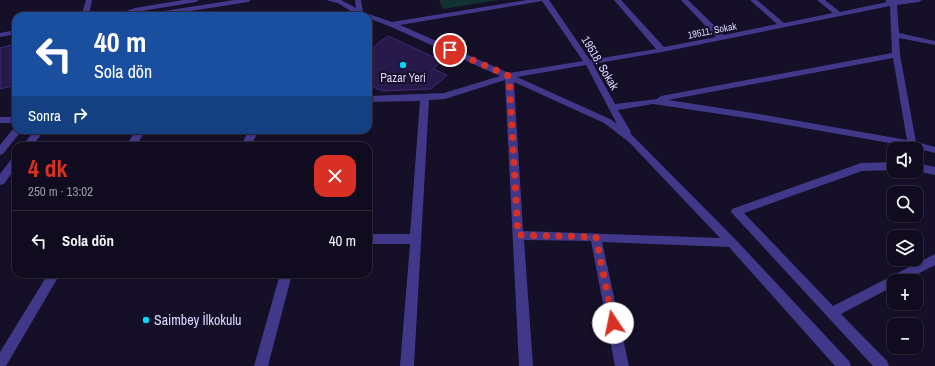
<!DOCTYPE html>
<html lang="tr">
<head>
<meta charset="utf-8">
<style>
  :root { --surface:#100b1e; --page:#1e192b; --text:#f1f3f6; --muted:#9c9ba4; --line:#302b3c; --accent:#d93025 }
  body { margin:0; font-family:"Archivo Narrow",sans-serif; background:var(--page); color:var(--text); height:100vh; display:flex; flex-direction:column; font-size:15px; white-space:nowrap }
  * { box-sizing:border-box; margin:0 }
  p { font-size:13px; color:var(--muted) }
  .icon { flex:none; width:22px; height:22px; fill:none; stroke:currentColor; stroke-width:2; stroke-linecap:round; stroke-linejoin:round }
  .map { position:relative; flex:1; overflow:hidden }
  .sheet { position:absolute; left:12px; top:142px; width:360px; height:136px; display:flex; flex-direction:column; background:var(--surface); border-radius:12px; box-shadow:0 1px 3px #0004,0 0 0 1px var(--line) }
  .sheet>* { flex:none }
  .hud { position:absolute; left:12px; top:12px; width:360px; height:122px; border-radius:12px; box-shadow:0 1px 3px #0004,0 0 0 1px var(--line); background:#1a4fa0; color:#fff; overflow:hidden }
  .controls { position:absolute; left:887px; top:142px; display:grid; gap:8px }
  .controls a { display:grid; place-items:center; width:36px; height:36px; border-radius:8px; background:var(--surface); box-shadow:0 1px 3px #0004,0 0 0 1px var(--line); font-size:20px }
  .pin { position:absolute; display:grid; place-items:center; width:34px; height:34px; color:#fff; margin:-17px; border:2px solid #fff; border-radius:50%; box-shadow:0 1px 4px #0007 }
  .me { position:absolute; width:44px; margin:-22px; rotate:349deg; stroke-linejoin:round; filter:drop-shadow(0 0 3px #0008) }
  .turn { display:flex; align-items:center; gap:14px; height:84px; padding:0 16px; font-size:18px }
  .turn .icon { width:52px; height:52px; stroke-width:2.5 }
  .turn b { display:block; font-size:28px; line-height:34px }
  .then { display:flex; align-items:center; height:38px; padding:0 16px; background:#0003; gap:8px; font-size:15px }
  .round { display:grid; place-items:center; flex:none; width:42px; height:42px; border-radius:12px; background:var(--page) }
  .headline { display:flex; align-items:center; justify-content:space-between; height:68px; padding:0 16px }
  h1 { font-size:24px; font-weight:800; line-height:30px; color:var(--accent) }
  ul { padding:0; list-style:none }
  li { display:flex; align-items:center; gap:12px; height:60px; padding:0 16px; border-top:1px solid var(--line) }
  li div { flex:1 }
  li b { display:block; font-size:15px }
  li em { font-style:normal }
  .map>svg:first-child { display:block }
</style>
</head>
<body>
<div class="map">
<svg width="935" height="366" viewBox="0 0 935 366">
  <rect width="100%" height="100%" fill="#150f28"/>
  <!-- green -->
  <path fill="#123133" d="M 439,0 L 498,0 L 443,9 Z"/>
  <!-- building -->
  <g fill="#271a4a" stroke="#402b77">
    <path d="M 388,36 L 442,61 L 433,69 L 447,75 L 431,89 L 382,91 L 368,84 L 368,51 Z"/>
    <path d="M 16,44 L 16,85 L 0,89 L 0,48 Z"/>
  </g>
  <g fill="none" stroke-linecap="round" stroke-linejoin="round">
    <!-- minor -->
    <g fill="#413889" fill-rule="evenodd">
      <path d="M 86,0 L 92,0 L 89,16 L 81,16 Z"/>
      <path d="M 333,0 L 341,0 L 356,8 L 355,0 L 361,0 L 363,12 L 392,22 L 527,0 L 549,0 L 590,60 L 656,49 L 614,0 L 621,0 L 664,47 L 716,37 L 681,0 L 688,0 L 724,35 L 777,24 L 750,0 L 757,0 L 784,23 L 833,13 L 817,0 L 825,0 L 840,12 L 887,2 L 885,0 L 922,0 L 919,2 L 897,5 L 899,33 L 935,41 L 935,45 L 899,38 L 900,55 L 916,142 L 935,147 L 935,153 L 912,147 L 753,119 L 653,104 L 618,110 L 631,132 L 630,133 L 736,240 L 849,361 L 851,366 L 835,366 L 729,247 L 602,242 L 629,366 L 615,366 L 591,241 L 524,240 L 533,366 L 519,366 L 505,80 L 445,99 L 429,100 L 414,366 L 400,366 L 410,244 L 368,244 L 368,234 L 410,234 L 420,101 L 368,102 L 368,96 L 444,93 L 500,76 L 389,26 L 368,18 L 368,16 L 357,15 ZM 542,1 L 583,61 L 509,73 L 400,25 ZM 890,6 L 892,53 L 661,96 L 657,99 L 615,104 L 593,64 L 662,52 ZM 893,58 L 907,140 L 753,113 L 668,100 ZM 586,65 L 617,124 L 610,119 L 517,77 ZM 514,82 L 604,123 L 629,142 L 720,238 L 523,231 Z"/>
      <rect x="0" y="117" width="16" height="6"/>
      <path d="M 136,130 L 146,130 L 136,146 L 126,146 Z"/>
      <path d="M 249,130 L 259,130 L 251,146 L 241,146 Z"/>
      <path d="M 894,162 L 894,170 L 862,171 L 744,213 L 833,306 L 935,254 L 935,265 L 904,281 L 894,281 L 894,286 L 841,314 L 887,361 L 889,366 L 873,366 L 731,212 L 732,209 L 861,163 Z"/>
      <path d="M 916,163 L 935,167 L 935,175 L 916,171 Z"/>
      <path d="M 48,274 L 60,274 L 6,366 L 0,366 L 0,352 Z"/>
      <path d="M 280,274 L 292,274 L 268,366 L 254,366 Z"/>
    </g>
    <!-- tertiary -->
    <g fill="#413889" fill-rule="evenodd">
      <path d="M 183,0 L 199,0 L 196,2 L 136,12 L 123,16 L 112,16 L 135,8 Z"/>
      <path d="M 234,0 L 251,0 L 248,2 L 159,16 L 141,16 L 145,14 Z"/>
      <path d="M 326,0 L 340,0 L 341,1 L 337,3 Z"/>
      <path d="M 16,30 L 16,34 L 0,37 L 0,33 Z"/>
      <path d="M 16,127 L 16,130 L 22,130 L 3,154 L 0,155 L 0,145 L 14,128 Z"/>
      <path d="M 35,130 L 45,130 L 32,146 L 22,146 Z"/>
      <path d="M 16,156 L 16,167 L 4,184 L 0,185 L 0,174 L 13,157 Z"/>
    </g>
  </g>
  <g fill="none" stroke-linecap="round" stroke-linejoin="round">
    <!-- route -->
    <path stroke="#d93025" stroke-width="7" stroke-dasharray="0 12.6" d="M 450,50 L 509,76 L 518,235 L 596,237 L 613,323"/>
  </g>
  <!-- markers -->
  <g fill="#02d3ff" stroke="#150f28" stroke-width="1.5">
    <circle cx="403" cy="65" r="4"/>
    <circle cx="146" cy="320" r="4"/>
  </g>
  <g text-anchor="middle" stroke-width="4" stroke-linejoin="round" paint-order="stroke">
    <!-- far-street labels -->
    <g font-size="10" fill="#ded6ff" stroke="#150f28">
      <text transform="translate(712 30) rotate(-11)" y="4">19511. Sokak</text>
    </g>
    <!-- street labels -->
    <g font-size="12" fill="#ded6ff" stroke="#150f28">
      <text transform="translate(600 63) rotate(59)" y="4">19518. Sokak</text>
    </g>
    <!-- poi labels -->
    <g font-size="12" fill="#ded6ff" stroke="#150f28">
      <text x="403" y="82">Pazar Yeri</text>
    </g>
    <!-- near-poi labels -->
    <g font-size="14" fill="#ded6ff" stroke="#150f28" text-anchor="start">
      <text x="154" y="325">Saimbey İlkokulu</text>
    </g>
  </g>
</svg>
<div class="controls">
<a><svg class="icon" aria-label="sound" viewBox="0 0 24 24"><path d="M4 9h4l5-4v14l-5-4H4zM17 9q2 3 0 6"/></svg></a>
<a><svg class="icon" aria-label="search" viewBox="0 0 24 24"><circle cx="10" cy="10" r="6"/><path d="M15 15l6 6"/></svg></a>
<a><svg class="icon" aria-label="layers" viewBox="0 0 24 24"><path d="M12 4l9 5-9 5-9-5zM3 14l9 5 9-5"/></svg></a>
<a>+</a>
<a>−</a>
</div>
<div class="pin" style="left:450px;top:50px;background:#d93025"><svg class="icon" aria-label="arrive" viewBox="0 0 24 24"><path d="M6 21V4h12l-3 4 3 4H6"/></svg></div>
<svg class="me" style="left:613px;top:323px" viewBox="-20 -20 40 40"><circle r="19" fill="#fff"/><path d="M0-13L10 11 0 6-10 11z" fill="#d93025"/></svg>
<div class="hud">
<div class="turn"><svg class="icon" aria-label="left" viewBox="0 0 24 24"><path d="M17 20v-9H6M10 6l-5 5 5 5"/></svg><div><b>40 m</b>Sola dön</div></div>
<div class="then">Sonra<svg class="icon" aria-label="right" viewBox="0 0 24 24"><path d="M7 20v-9h11M14 6l5 5-5 5"/></svg></div>
</div>
<section class="sheet">
<div class="headline"><div><h1>4 dk</h1><p>250 m · 13:02</p></div><a class="round" style="background:#d93025;color:#fff"><svg class="icon" aria-label="close" viewBox="0 0 24 24"><path d="M6 6l12 12M18 6L6 18"/></svg></a></div>
<ul>
<li><svg class="icon" aria-label="left" viewBox="0 0 24 24"><path d="M17 20v-9H6M10 6l-5 5 5 5"/></svg><div><b>Sola dön</b></div><em>40 m</em></li>
</ul>
</section>
</div>
</body>
</html>
